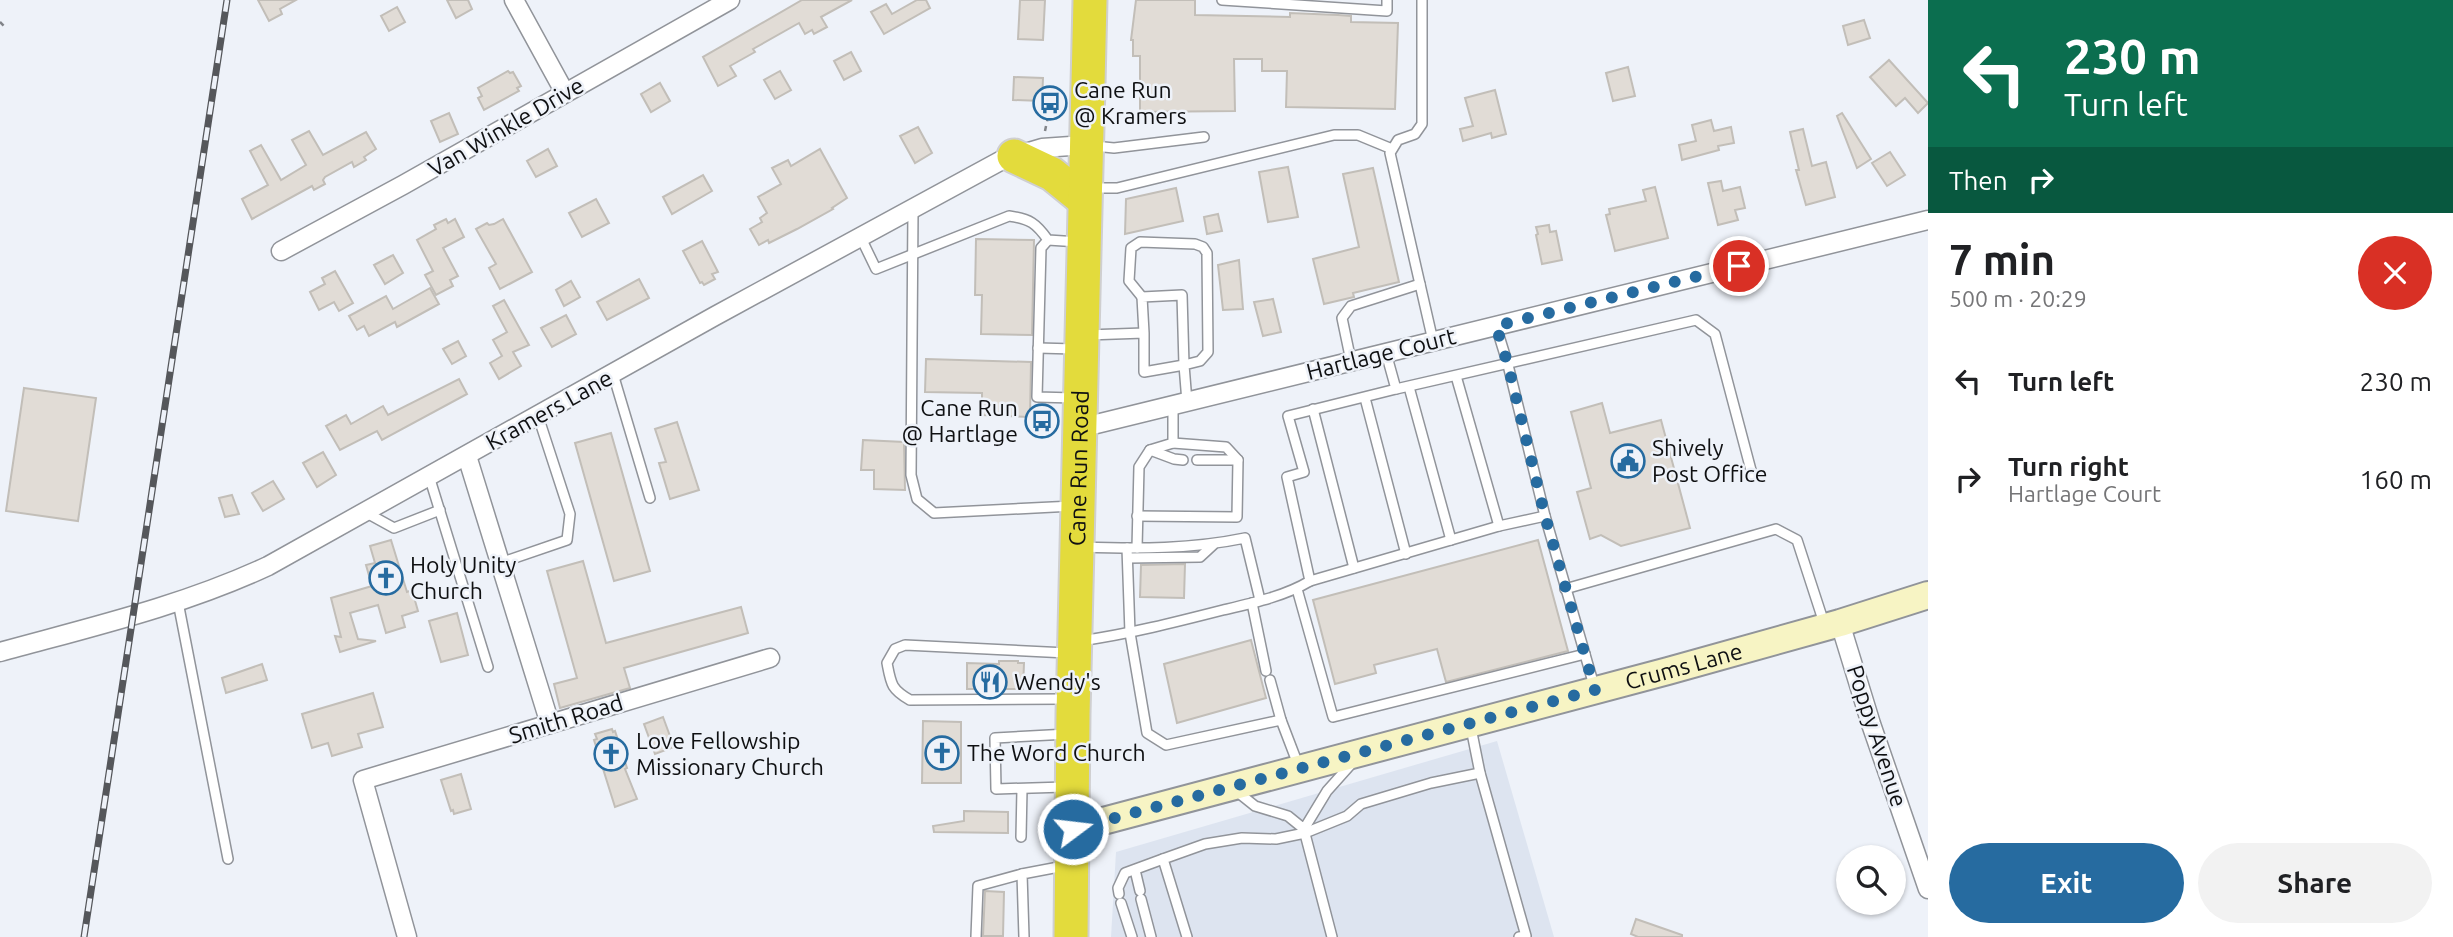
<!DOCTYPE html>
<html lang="en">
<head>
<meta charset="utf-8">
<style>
  :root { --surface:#fff; --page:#f2f2f2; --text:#202124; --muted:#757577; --accent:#266ba0 }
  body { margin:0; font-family:Ubuntu,sans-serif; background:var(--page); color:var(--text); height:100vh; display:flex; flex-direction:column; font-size:26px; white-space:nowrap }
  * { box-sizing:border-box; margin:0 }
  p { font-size:23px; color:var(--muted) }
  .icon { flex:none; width:38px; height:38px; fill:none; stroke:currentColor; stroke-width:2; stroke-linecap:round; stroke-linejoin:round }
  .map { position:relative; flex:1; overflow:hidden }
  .sheet { display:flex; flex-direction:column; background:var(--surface); width:525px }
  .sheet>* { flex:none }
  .banner { background:#0b6e4f; color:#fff; overflow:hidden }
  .fabs { position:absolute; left:1836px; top:845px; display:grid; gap:14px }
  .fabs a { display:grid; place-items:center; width:70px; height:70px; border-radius:50%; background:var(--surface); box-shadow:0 2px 5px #0004; font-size:35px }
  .pin { position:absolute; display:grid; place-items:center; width:60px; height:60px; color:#fff; margin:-30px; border:4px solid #fff; border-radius:50%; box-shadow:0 2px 7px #0007 }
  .me { position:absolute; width:77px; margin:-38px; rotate:75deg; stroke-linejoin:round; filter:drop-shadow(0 0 5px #0008) }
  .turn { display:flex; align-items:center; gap:24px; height:147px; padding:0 21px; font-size:32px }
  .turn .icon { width:91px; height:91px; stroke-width:2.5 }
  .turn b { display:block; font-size:49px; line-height:60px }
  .then { display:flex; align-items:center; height:66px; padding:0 21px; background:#0003; gap:14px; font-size:26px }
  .round { display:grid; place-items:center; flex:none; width:74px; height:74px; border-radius:37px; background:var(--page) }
  .headline { display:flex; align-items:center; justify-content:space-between; height:119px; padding:0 21px }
  h1 { font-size:42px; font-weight:600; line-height:52px }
  .cta { display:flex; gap:14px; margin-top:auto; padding:14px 21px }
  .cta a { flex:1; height:80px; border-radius:42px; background:var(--accent); color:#fff; font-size:28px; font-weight:600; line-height:80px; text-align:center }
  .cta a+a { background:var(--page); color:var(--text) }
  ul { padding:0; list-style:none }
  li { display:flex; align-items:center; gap:21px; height:98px; padding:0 21px }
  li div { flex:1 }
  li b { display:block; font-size:26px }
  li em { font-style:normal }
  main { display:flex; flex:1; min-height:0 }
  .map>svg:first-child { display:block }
</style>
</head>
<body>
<main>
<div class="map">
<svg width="1928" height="937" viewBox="0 0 1928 937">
  <rect width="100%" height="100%" fill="#eef2f9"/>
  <!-- built -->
  <path fill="#dde4f0" d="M 1497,741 L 1554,937 L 1111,937 L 1116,852 Z"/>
  <!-- building -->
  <g fill="#e1dcd6" stroke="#c2beb8" stroke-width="2">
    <path d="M 258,0 L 296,0 L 280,9 L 282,14 L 269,21 Z"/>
    <path d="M 447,0 L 468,0 L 472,9 L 456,18 Z"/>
    <path d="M 802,0 L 852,0 L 821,17 L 827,27 L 814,34 L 812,30 L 805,34 L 799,23 L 753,49 L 755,52 L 730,66 L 736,76 L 718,86 L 703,57 Z"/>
    <path d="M 917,0 L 926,0 L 930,8 L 884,34 L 871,12 L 886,4 L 892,14 Z"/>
    <path d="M 1020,0 L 1045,0 L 1043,40 L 1018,39 Z"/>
    <path d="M 1136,0 L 1195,0 L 1195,15 L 1290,17 L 1290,13 L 1338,15 L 1351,16 L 1351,22 L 1398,23 L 1395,109 L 1286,107 L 1287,71 L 1262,71 L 1262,59 L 1234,59 L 1235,111 L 1140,112 L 1140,56 L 1133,56 L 1133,40 L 1131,40 Z"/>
    <path d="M 397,7 L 405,22 L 389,31 L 381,16 Z"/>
    <path d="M 1864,20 L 1870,38 L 1848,45 L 1843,26 Z"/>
    <path d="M 851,52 L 861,71 L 844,80 L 834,61 Z"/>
    <path d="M 1889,60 L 1928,103 L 1918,113 L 1905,98 L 1896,106 L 1870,77 Z"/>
    <path d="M 1628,67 L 1635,96 L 1613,101 L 1606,73 Z"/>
    <path d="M 508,71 L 510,73 L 513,72 L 521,86 L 517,88 L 519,91 L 484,110 L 478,98 L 482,96 L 478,88 Z"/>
    <path d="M 780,71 L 791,90 L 775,99 L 764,80 Z"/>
    <path d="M 1014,77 L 1043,78 L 1042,101 L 1013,100 Z"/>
    <path d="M 660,83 L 670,101 L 651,112 L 641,94 Z"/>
    <path d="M 1495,90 L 1506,134 L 1492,138 L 1491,133 L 1463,141 L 1460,129 L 1473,126 L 1465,98 Z"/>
    <path d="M 449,113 L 458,134 L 440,142 L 431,121 Z"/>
    <path d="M 1842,113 L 1871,159 L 1857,168 L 1837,116 Z"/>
    <path d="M 1711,120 L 1714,131 L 1731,127 L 1734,143 L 1718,146 L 1719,150 L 1682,160 L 1679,145 L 1696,141 L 1692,125 Z"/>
    <path d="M 918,127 L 932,153 L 915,163 L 900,136 Z"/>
    <path d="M 1803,129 L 1812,166 L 1826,162 L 1835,197 L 1806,205 L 1796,170 L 1799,170 L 1790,132 Z"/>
    <path d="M 309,131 L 323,155 L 366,132 L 376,149 L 364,157 L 366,160 L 354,167 L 352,162 L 325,177 L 323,180 L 325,184 L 314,190 L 312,186 L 252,219 L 242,199 L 268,185 L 250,151 L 261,145 L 281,180 L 306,165 L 292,140 Z"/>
    <path d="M 548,149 L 557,166 L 536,177 L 527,161 Z"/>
    <path d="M 820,149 L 847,198 L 832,208 L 833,209 L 797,229 L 769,243 L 768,240 L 759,245 L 750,229 L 762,222 L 760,218 L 767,213 L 758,197 L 781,184 L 772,168 L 788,160 L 791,166 Z"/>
    <path d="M 1890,152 L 1905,175 L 1887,186 L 1872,163 Z"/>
    <path d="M 1288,167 L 1298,217 L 1268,222 L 1259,172 Z"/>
    <path d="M 1373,168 L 1399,282 L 1353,293 L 1354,297 L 1324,304 L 1313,259 L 1359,247 L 1343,174 Z"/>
    <path d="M 703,175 L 712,191 L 672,214 L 663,197 Z"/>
    <path d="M 1721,181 L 1723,191 L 1740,187 L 1745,208 L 1735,210 L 1738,220 L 1718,225 L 1708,183 Z"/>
    <path d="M 1655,187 L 1668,238 L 1615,251 L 1606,215 L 1610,214 L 1609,209 L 1646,201 L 1643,190 Z"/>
    <path d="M 1176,188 L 1183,221 L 1125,234 L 1126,199 Z"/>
    <path d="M 596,199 L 609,223 L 582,237 L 569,213 Z"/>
    <path d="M 1218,214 L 1222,231 L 1207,234 L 1204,217 Z"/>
    <path d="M 446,219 L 448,223 L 455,219 L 464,237 L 443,248 L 458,276 L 450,280 L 453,286 L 436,295 L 425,275 L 433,271 L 417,240 L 436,229 L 434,225 Z"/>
    <path d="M 503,219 L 532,272 L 500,289 L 489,268 L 496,264 L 476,229 L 487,223 L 489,225 L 494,224 Z"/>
    <path d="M 1549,225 L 1550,232 L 1556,231 L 1562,260 L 1542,264 L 1536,235 L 1538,234 L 1536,227 Z"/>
    <path d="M 976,239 L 1034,240 L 1032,335 L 981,334 L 982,295 L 975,295 Z"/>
    <path d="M 702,241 L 718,272 L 712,274 L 715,279 L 704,285 L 702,282 L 700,283 L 683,251 Z"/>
    <path d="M 393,255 L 403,273 L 385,284 L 374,265 Z"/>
    <path d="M 1239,260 L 1243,309 L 1223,310 L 1218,265 Z"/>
    <path d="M 335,271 L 353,303 L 339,311 L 334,302 L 319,310 L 310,292 L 325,284 L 322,278 Z"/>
    <path d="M 639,279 L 649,298 L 607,320 L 597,302 Z"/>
    <path d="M 571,281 L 580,297 L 564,306 L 556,290 Z"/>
    <path d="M 430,288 L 439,304 L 397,327 L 395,322 L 369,336 L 364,326 L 357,330 L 349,316 L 386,296 L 393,309 Z"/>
    <path d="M 1273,299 L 1281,332 L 1263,336 L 1254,302 Z"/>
    <path d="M 504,300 L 529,345 L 513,352 L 521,366 L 499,379 L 490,363 L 502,356 L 493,340 L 507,332 L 493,306 Z"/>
    <path d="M 566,315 L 576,334 L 552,347 L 541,328 Z"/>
    <path d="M 458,341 L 466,356 L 452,364 L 443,349 Z"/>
    <path d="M 926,359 L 1031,362 L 1030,417 L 982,415 L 982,393 L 925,392 Z"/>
    <path d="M 459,379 L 467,394 L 382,440 L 377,431 L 340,450 L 326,426 L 346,415 L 351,424 L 383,406 L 388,415 Z"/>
    <path d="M 24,388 L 96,398 L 78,521 L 6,511 Z"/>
    <path d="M 1602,403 L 1610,433 L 1661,420 L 1690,528 L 1621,546 L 1601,535 L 1590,539 L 1577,492 L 1591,488 L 1571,412 Z"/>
    <path d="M 677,422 L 699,490 L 670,499 L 659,463 L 666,462 L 655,429 Z"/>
    <path d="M 611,433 L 650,571 L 614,581 L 575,443 Z"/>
    <path d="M 863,440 L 904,442 L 905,490 L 874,489 L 874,470 L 861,470 Z"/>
    <path d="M 323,452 L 336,475 L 317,487 L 303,463 Z"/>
    <path d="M 273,481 L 284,499 L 263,511 L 252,493 Z"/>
    <path d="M 232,495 L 239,514 L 225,517 L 219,498 Z"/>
    <path d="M 391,540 L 407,592 L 412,590 L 418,611 L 402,616 L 405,627 L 386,633 L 378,605 L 350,613 L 358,639 L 376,641 L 340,652 L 335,636 L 341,637 L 331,598 L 372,586 L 366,565 L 375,563 L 370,546 Z"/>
    <path d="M 1538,540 L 1568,651 L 1446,682 L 1437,649 L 1374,665 L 1376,673 L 1335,684 L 1313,600 Z"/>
    <path d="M 583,561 L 606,643 L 741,607 L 748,633 L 624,668 L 630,688 L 560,708 L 554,684 L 577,678 L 547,571 Z"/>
    <path d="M 1185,564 L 1184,598 L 1140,597 L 1141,565 Z"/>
    <path d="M 457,613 L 468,655 L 441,662 L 429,621 Z"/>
    <path d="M 1251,640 L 1266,698 L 1177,723 L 1164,664 Z"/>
    <path d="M 999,661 L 1018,661 L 1018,663 L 1024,663 L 1023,689 L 967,689 L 967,663 L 999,664 Z"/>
    <path d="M 262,664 L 267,680 L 226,693 L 222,678 Z"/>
    <path d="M 373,693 L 383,727 L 358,734 L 362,747 L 332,756 L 328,743 L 312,748 L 302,714 Z"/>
    <path d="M 663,717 L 674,747 L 655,754 L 644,724 Z"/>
    <path d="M 923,721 L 961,722 L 961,783 L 922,783 Z"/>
    <path d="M 612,729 L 613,732 L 615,731 L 627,768 L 625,769 L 637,799 L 615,807 L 594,740 L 597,739 L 595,734 Z"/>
    <path d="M 461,774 L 471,809 L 454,814 L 453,810 L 451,811 L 441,780 Z"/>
    <path d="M 964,811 L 1008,812 L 1008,833 L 934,832 L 933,826 L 964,821 Z"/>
    <path d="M 985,891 L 1004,892 L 1003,936 L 983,936 Z"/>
    <path d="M 1636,919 L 1682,935 L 1682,937 L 1638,937 L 1631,934 Z"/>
  </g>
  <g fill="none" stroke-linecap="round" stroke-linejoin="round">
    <defs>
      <g id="lane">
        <path d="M 1222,0 L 1387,11 L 1387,0"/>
        <path d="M 1422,0 L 1422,124 L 1415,134 L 1398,140 L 1390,153 L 1433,341"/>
        <path d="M 1094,146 L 1114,148 L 1204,137"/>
        <path d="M 1093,188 L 1117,188 L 1334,135 L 1358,135 L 1392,149"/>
        <path d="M 913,210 L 911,475 L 917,499 L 934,513 L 1073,506"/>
        <path d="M 861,238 L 876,269 L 1009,216 C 1030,219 1036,223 1048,240 L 1079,242"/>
        <path d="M 1048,240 L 1041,248 L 1037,397 L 1074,398"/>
        <path d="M 1142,297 L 1129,281 L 1131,248 L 1140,242 L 1195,244 L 1203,247 L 1207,253 L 1208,352 L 1200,361 L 1184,365 L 1187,402"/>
        <path d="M 1496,326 L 1508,365 L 1545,516 L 1595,689"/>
        <path d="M 1087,335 L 1144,333 L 1144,372 L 1184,365 L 1182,295 L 1142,297 L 1144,333"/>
        <path d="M 1038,348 L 1075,349"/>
        <path d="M 1351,361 L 1342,318 L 1351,306 L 1420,284"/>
        <path d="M 613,374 L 650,498"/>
        <path d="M 1456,376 L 1499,526"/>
        <path d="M 1409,387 L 1451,540"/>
        <path d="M 1396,389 L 1696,320 L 1715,334 L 1752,474"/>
        <path d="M 1365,398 L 1406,554"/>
        <path d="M 1313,409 L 1354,568"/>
        <path d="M 1150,450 L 1174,459 L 1183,460"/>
        <path d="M 1197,460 L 1238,460"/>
        <path d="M 429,476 L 488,667"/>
        <path d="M 365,512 L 394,528 L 440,510"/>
        <path d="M 1137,516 L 1237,517 L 1238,460 L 1226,447 L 1173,443"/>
        <path d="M 1084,547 C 1138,549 1192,549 1245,538 L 1260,600"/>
        <path d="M 1127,548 L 1130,633 L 1147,733 L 1166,745 L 1281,720"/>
        <path d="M 1137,548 L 1139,467 L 1150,450 L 1173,443 L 1173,405"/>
        <path d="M 1128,558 L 1200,557 L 1213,545"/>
        <path d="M 500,563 L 567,540 L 570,514 L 538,416"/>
        <path d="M 1310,581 L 1499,526 L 1545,516"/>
        <path d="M 1297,589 L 1333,717 L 1585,654"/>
        <path d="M 1565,589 L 1776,529 L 1797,540 L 1824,623"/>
        <path d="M 178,602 L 228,859"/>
        <path d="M 1252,603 L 1266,671"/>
        <path d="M 1080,641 C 1129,634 1176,622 1223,610 C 1253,603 1285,596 1310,581 L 1287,477 L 1304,472 L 1288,416 L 1396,389 L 1386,353"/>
        <path d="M 1270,680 L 1281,720 L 1299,767"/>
        <path d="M 1066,699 L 910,700 C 891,689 891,684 887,663 L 895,649 L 905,645 L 1067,653"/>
        <path d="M 1471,728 L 1480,773 L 1526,936 L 1519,937"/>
        <path d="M 1065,787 L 996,789 L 995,738 L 1068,734"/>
        <path d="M 1235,790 L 1255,806 L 1288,816 L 1304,829 L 1327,791 L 1353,762"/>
        <path d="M 1304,830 L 1332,937"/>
        <path d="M 1021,837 L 1022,789"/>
        <path d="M 1135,870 L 1140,891"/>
        <path d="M 1119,894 L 1118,888 L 1125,873 L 1163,859"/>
        <path d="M 1141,899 L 1151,937"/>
        <path d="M 1121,903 L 1132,937"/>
        <path d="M 976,937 L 978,886 L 1022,874"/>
        <path d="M 1024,937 L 1022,874 L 1064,866"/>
        <path d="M 1187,937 L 1163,859 L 1205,844 L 1242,838 L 1276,839 L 1305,833 L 1347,816 L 1361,804 L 1431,783 L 1480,773"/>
      </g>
      <g id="street">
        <path d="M 514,0 L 565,93"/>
        <path d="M 281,251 L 403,185 L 730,0"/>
        <path d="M 1080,428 L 1928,220"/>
        <path d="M 467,456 L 550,724"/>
        <path d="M 1840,623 L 1871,724 L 1928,889"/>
        <path d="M 0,652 C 91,627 182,606 268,566 L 715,316 L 1002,160 L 1042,148 L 1085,145"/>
        <path d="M 407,937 L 363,780 L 770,658"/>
      </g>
      <g id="secondary">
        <path id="s1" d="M 1073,829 L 1668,671 L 1840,623 L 1928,595"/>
      </g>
      <g id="highway">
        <path d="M 1014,156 L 1052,174 L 1084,200"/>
        <path id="s2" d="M 1071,937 L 1073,714 L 1090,0"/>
      </g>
    </defs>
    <!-- lane casing -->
    <use href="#lane" stroke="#91949a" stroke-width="12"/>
    <!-- street casing -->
    <use href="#street" stroke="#91949a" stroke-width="21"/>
    <!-- secondary casing -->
    <use href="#secondary" stroke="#91949a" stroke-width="30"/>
    <!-- highway casing -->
    <use href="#highway" stroke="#cfcfd0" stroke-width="37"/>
    <!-- path -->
    <g stroke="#818489" stroke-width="2.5" stroke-dasharray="5 5" stroke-linecap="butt">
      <path d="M 0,22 L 7,29"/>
      <path d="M 1045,131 L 1049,112"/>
    </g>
    <!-- lane -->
    <use href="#lane" stroke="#fff" stroke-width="9"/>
    <!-- street -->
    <use href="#street" stroke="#fff" stroke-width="18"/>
    <!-- secondary -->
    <use href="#secondary" stroke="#f7f4c4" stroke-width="26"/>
    <!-- highway -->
    <use href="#highway" stroke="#e3db3c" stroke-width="33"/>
    <defs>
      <path id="rail" d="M 84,937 L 227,0"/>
    </defs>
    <!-- rail casing -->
    <use href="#rail" stroke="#55575b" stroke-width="7"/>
    <!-- rail -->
    <use href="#rail" stroke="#eef2f9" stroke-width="4.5" stroke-dasharray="13" stroke-linecap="butt"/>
  </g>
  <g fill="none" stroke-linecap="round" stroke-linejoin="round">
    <!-- route -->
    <path stroke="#266ba0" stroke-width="12" stroke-dasharray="0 21.6" d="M 1073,829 L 1595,690 L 1545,516 L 1508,365 L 1496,326 L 1739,266"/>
  </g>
  <!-- icons -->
  <defs>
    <symbol id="bus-ring" viewBox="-11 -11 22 22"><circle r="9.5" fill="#eef2f9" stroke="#266ba0" stroke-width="1.5"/><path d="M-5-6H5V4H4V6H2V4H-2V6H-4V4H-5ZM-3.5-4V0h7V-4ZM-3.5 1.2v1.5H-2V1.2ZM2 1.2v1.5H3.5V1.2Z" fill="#266ba0"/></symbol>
    <symbol id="civic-ring" viewBox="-11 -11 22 22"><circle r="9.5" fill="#eef2f9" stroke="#266ba0" stroke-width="1.5"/><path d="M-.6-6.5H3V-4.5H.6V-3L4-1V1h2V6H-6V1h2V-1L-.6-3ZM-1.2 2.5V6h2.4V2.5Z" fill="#266ba0"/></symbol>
    <symbol id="church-ring" viewBox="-11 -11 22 22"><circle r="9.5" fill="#eef2f9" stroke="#266ba0" stroke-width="1.5"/><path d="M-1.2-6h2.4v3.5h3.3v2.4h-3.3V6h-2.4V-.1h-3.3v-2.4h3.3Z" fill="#266ba0"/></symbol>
    <symbol id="restaurant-ring" viewBox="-11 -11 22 22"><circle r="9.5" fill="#eef2f9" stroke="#266ba0" stroke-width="1.5"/><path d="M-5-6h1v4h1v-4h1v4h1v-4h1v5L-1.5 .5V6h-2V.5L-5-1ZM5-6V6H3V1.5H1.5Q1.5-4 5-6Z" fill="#266ba0"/></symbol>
  </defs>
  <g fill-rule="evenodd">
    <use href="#bus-ring" x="1031" y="84" width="38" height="38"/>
    <use href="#bus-ring" x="1023" y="402" width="38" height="38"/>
    <use href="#civic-ring" x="1609" y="442" width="38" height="38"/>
    <use href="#church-ring" x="367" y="559" width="38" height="38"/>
    <use href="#restaurant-ring" x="971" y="663" width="38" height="38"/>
    <use href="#church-ring" x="923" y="734" width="38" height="38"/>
    <use href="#church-ring" x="592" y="735" width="38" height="38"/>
  </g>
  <g text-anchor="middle" stroke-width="5" stroke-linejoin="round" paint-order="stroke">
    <!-- poi labels -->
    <g font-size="23" fill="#0f1012" stroke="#eef2f9" text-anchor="start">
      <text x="1074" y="98">Cane Run<tspan x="1074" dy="26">@ Kramers</tspan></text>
      <text x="1018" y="416" text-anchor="end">Cane Run<tspan x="1018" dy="26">@ Hartlage</tspan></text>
      <text x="1652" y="456">Shively<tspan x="1652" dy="26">Post Office</tspan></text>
      <text x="410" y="573">Holy Unity<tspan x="410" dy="26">Church</tspan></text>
      <text x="1014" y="690">Wendy's</text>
      <text x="636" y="749">Love Fellowship<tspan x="636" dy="26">Missionary Church</tspan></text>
      <text x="967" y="761">The Word Church</text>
    </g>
    <!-- street labels -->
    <g font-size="23" fill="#0f1012" stroke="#eef2f9">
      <text transform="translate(506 127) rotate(-30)" y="8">Van Winkle Drive</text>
      <text transform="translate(1381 354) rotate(-14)" y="8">Hartlage Court</text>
      <text transform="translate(549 410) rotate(-29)" y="8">Kramers Lane</text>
      <text dy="8" stroke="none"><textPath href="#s2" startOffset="469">Cane Run Road</textPath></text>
      <text dy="8" stroke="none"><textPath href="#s1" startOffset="632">Crums Lane</textPath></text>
      <text transform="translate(566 719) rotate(-17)" y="8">Smith Road</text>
      <text transform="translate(1877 736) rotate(72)" y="8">Poppy Avenue</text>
    </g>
  </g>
</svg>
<div class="fabs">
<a><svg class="icon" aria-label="search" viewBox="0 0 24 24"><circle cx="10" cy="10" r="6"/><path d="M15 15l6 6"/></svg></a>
</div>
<div class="pin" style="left:1739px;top:266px;background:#d93025"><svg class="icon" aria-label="arrive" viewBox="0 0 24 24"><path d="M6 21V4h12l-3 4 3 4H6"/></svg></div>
<svg class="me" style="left:1073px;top:829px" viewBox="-20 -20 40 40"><circle r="17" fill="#266ba0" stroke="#fff" stroke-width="3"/><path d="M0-11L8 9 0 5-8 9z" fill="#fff"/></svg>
</div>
<section class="sheet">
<div class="banner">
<div class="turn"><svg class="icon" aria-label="left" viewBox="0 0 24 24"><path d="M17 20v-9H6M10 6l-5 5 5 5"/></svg><div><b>230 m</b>Turn left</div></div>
<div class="then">Then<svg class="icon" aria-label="right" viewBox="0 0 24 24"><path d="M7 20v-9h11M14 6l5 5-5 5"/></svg></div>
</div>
<div class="headline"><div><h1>7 min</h1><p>500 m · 20:29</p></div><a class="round" style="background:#d93025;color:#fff"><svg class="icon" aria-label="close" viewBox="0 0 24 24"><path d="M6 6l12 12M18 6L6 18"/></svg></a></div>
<ul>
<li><svg class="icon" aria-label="left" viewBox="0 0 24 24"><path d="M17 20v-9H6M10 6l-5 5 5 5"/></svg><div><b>Turn left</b></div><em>230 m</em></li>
<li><svg class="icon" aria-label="right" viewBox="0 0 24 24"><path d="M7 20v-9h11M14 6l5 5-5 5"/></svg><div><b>Turn right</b><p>Hartlage Court</p></div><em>160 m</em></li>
</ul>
<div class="cta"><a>Exit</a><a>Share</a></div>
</section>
</main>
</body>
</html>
